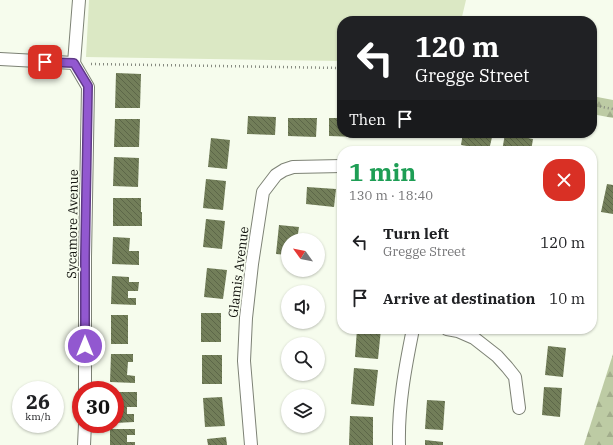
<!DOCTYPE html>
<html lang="en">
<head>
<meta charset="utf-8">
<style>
  :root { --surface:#fff; --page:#f6f6f6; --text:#202124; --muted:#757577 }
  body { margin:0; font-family:"IBM Plex Serif",serif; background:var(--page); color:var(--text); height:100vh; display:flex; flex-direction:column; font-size:15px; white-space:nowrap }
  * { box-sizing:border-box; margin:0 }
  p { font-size:13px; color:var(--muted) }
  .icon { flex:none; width:22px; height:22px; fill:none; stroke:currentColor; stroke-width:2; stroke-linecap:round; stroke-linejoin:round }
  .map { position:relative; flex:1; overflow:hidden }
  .side { position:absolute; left:337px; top:146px; width:260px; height:188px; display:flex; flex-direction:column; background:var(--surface); border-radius:16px; box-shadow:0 1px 3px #0004 }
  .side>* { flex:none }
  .guide { position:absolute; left:337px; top:16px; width:260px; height:122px; border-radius:16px; box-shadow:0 1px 3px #0004; background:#202124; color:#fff; overflow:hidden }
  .needle { width:26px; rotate:303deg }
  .fabs { position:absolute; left:281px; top:233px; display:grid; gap:8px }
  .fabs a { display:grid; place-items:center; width:44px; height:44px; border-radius:50%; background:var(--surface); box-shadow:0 1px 3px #0004; font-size:20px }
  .speed { position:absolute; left:12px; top:381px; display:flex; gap:8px; font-size:20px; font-weight:700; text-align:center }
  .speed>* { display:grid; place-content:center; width:52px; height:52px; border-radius:50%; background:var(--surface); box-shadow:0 1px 3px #0004; line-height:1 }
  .speed small { font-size:10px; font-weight:400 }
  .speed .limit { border:6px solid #d22; background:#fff; color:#111 }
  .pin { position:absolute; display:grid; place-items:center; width:34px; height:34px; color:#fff; margin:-17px; border-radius:8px; box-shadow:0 2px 6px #0006 }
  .me { position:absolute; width:44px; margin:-22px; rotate:0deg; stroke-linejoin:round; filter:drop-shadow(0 0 3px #0008) }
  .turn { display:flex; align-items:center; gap:14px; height:84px; padding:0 12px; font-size:18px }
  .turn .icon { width:52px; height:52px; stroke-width:2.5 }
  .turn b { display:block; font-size:28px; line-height:34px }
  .then { display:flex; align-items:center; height:38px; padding:0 12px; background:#0003; gap:8px; font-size:15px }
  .round { display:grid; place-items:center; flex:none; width:42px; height:42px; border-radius:16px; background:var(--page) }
  .overview { display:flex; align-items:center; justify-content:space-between; height:68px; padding:0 12px }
  h1 { font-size:24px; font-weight:800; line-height:30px; color:#1e9e55 }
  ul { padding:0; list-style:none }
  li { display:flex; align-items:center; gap:12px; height:56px; padding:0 12px }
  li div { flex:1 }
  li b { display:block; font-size:15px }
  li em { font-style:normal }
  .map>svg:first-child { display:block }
</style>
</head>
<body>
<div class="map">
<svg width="613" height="445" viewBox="0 0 613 445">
  <defs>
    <pattern id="forest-firs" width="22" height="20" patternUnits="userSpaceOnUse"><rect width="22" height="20" fill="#bdcba4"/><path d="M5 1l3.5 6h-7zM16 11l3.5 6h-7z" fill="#a2ad8c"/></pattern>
    <pattern id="building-back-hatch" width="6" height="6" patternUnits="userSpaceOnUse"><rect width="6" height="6" fill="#727e59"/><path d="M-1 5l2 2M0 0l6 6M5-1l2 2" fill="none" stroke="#5c6648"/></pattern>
  </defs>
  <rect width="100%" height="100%" fill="#f6fced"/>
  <!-- green -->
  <path fill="#dbe8c4" d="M 89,0 L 466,0 L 461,21 L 342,21 L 342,61 L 86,57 Z"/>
  <!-- forest -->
  <g fill="url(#forest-firs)">
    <path d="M 592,96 L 613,100 L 613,118 L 592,114 Z"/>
    <path d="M 613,354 L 613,445 L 584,445 Z"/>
  </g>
  <!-- building -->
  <g fill="url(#building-back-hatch)">
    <path d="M 116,73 L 141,74 L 140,108 L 115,108 Z"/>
    <path d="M 248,116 L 276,117 L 275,135 L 247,134 Z"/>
    <path d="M 288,118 L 317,118 L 316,137 L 288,136 Z"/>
    <path d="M 329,118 L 342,118 L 342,133 L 357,133 L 357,137 L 329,136 Z"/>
    <path d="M 115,119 L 140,119 L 139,147 L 114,147 Z"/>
    <path d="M 463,133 L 493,133 L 489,150 L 461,145 Z"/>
    <path d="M 505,134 L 533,139 L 531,151 L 502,151 Z"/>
    <path d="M 211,138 L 230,140 L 227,169 L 208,167 Z"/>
    <path d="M 114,157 L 139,158 L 138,187 L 113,186 Z"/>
    <path d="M 206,179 L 226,181 L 223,210 L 203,208 Z"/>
    <path d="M 607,184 L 613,185 L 613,214 L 601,212 Z"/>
    <path d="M 307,187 L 336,189 L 334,207 L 306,204 Z"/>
    <path d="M 113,198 L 141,198 L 141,212 L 142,212 L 142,226 L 113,226 Z"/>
    <path d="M 206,219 L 225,221 L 222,249 L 203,247 Z"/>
    <path d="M 279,225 L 299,227 L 297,240 L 288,240 L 288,255 L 276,254 Z"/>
    <path d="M 113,237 L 130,238 L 129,251 L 139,251 L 139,265 L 112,264 Z"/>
    <path d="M 207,268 L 227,270 L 223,299 L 204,297 Z"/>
    <path d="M 112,276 L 129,277 L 129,282 L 139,282 L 138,291 L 128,291 L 128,298 L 136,298 L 136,305 L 111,304 Z"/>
    <rect x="201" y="313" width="20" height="29"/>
    <rect x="111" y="315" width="17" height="29"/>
    <path d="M 357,329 L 381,329 L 378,359 L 355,357 Z"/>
    <path d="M 548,346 L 566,348 L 563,377 L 545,375 Z"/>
    <path d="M 111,354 L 133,354 L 133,362 L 128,362 L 127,375 L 135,376 L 135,383 L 110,382 Z"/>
    <rect x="202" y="355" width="20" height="29"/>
    <path d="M 354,368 L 378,370 L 374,406 L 351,404 Z"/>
    <path d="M 544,387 L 562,388 L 560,417 L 542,415 Z"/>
    <path d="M 115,392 L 137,392 L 137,407 L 127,407 L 127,414 L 134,414 L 134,422 L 115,423 Z"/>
    <path d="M 222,397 L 225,426 L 205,427 L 203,398 Z"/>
    <path d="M 427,400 L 445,401 L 443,430 L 425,429 Z"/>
    <path d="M 350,416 L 373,417 L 373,445 L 349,445 Z"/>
    <path d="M 110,429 L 135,429 L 135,435 L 127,435 L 127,442 L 135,442 L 135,445 L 110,445 Z"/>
    <path d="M 226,437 L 227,445 L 208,445 L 207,439 Z"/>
    <path d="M 425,440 L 443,442 L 443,445 L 425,445 Z"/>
  </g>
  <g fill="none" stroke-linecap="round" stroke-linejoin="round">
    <defs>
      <g id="street">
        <path d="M 0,59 L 74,63"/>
        <path d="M 74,63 L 88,87 L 85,257 L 85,390"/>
        <path d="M 74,63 L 79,0"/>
        <path d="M 447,329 L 458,331 L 474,338 L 497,356 L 507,367 L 515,377 L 519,408"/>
        <path d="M 84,445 L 85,424"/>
        <path d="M 251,445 L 244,361 L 246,318 L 252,264 L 263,192 L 276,175 L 284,170 L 293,167 L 342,166"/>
        <path d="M 399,445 C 398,406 405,368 413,329"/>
      </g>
    </defs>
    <!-- street casing -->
    <use href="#street" stroke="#7d8275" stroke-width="14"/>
    <!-- path -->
    <g stroke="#85897f" stroke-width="2.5" stroke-dasharray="1 3" stroke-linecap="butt">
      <path d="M 91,64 L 342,68"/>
      <path d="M 592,105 L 613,109"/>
    </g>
    <!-- street -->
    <use href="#street" stroke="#fff" stroke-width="12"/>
  </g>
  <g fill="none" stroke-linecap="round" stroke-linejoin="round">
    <defs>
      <path id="route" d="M 45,62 L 74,63 L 88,86 L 85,257 L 85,346"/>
    </defs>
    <!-- route casing -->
    <use href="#route" stroke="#5f3987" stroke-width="10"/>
    <!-- route -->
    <use href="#route" stroke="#9258d0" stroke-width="7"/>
  </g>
  <g text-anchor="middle" stroke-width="3.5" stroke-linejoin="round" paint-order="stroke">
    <!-- street labels -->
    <g font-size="13" fill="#13140f" stroke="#f6fced">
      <text transform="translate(72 224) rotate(-89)" y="5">Sycamore Avenue</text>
      <text transform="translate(238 272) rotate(-83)" y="5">Glamis Avenue</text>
    </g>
  </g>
</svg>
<div class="fabs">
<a><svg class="needle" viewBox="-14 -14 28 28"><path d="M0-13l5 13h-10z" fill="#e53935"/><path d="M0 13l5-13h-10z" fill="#757577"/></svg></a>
<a><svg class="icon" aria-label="sound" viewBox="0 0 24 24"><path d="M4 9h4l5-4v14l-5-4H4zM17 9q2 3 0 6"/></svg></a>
<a><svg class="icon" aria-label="search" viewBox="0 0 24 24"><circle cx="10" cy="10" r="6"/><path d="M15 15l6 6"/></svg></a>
<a><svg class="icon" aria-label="layers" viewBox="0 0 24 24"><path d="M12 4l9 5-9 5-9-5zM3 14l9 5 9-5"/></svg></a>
</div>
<div class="speed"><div>26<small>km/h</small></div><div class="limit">30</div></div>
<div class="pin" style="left:45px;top:62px;background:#d93025"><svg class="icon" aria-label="arrive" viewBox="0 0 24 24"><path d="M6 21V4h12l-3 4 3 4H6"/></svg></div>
<svg class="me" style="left:85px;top:346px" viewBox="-20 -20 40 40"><circle r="17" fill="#9258d0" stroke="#fff" stroke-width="3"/><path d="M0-11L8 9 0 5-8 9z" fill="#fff"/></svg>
<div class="guide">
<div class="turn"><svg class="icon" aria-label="left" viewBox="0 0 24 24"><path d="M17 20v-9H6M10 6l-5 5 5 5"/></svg><div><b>120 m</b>Gregge Street</div></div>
<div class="then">Then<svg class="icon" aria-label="arrive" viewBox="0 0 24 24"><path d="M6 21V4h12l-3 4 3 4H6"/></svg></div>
</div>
<section class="side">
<div class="overview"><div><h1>1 min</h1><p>130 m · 18:40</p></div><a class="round" style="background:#d93025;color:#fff"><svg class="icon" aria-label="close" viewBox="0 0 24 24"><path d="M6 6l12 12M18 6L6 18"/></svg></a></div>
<ul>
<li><svg class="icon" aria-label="left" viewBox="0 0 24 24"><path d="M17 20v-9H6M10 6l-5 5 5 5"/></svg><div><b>Turn left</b><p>Gregge Street</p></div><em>120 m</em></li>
<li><svg class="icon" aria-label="arrive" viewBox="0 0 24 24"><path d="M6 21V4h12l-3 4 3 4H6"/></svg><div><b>Arrive at destination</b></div><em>10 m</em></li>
</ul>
</section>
</div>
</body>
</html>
